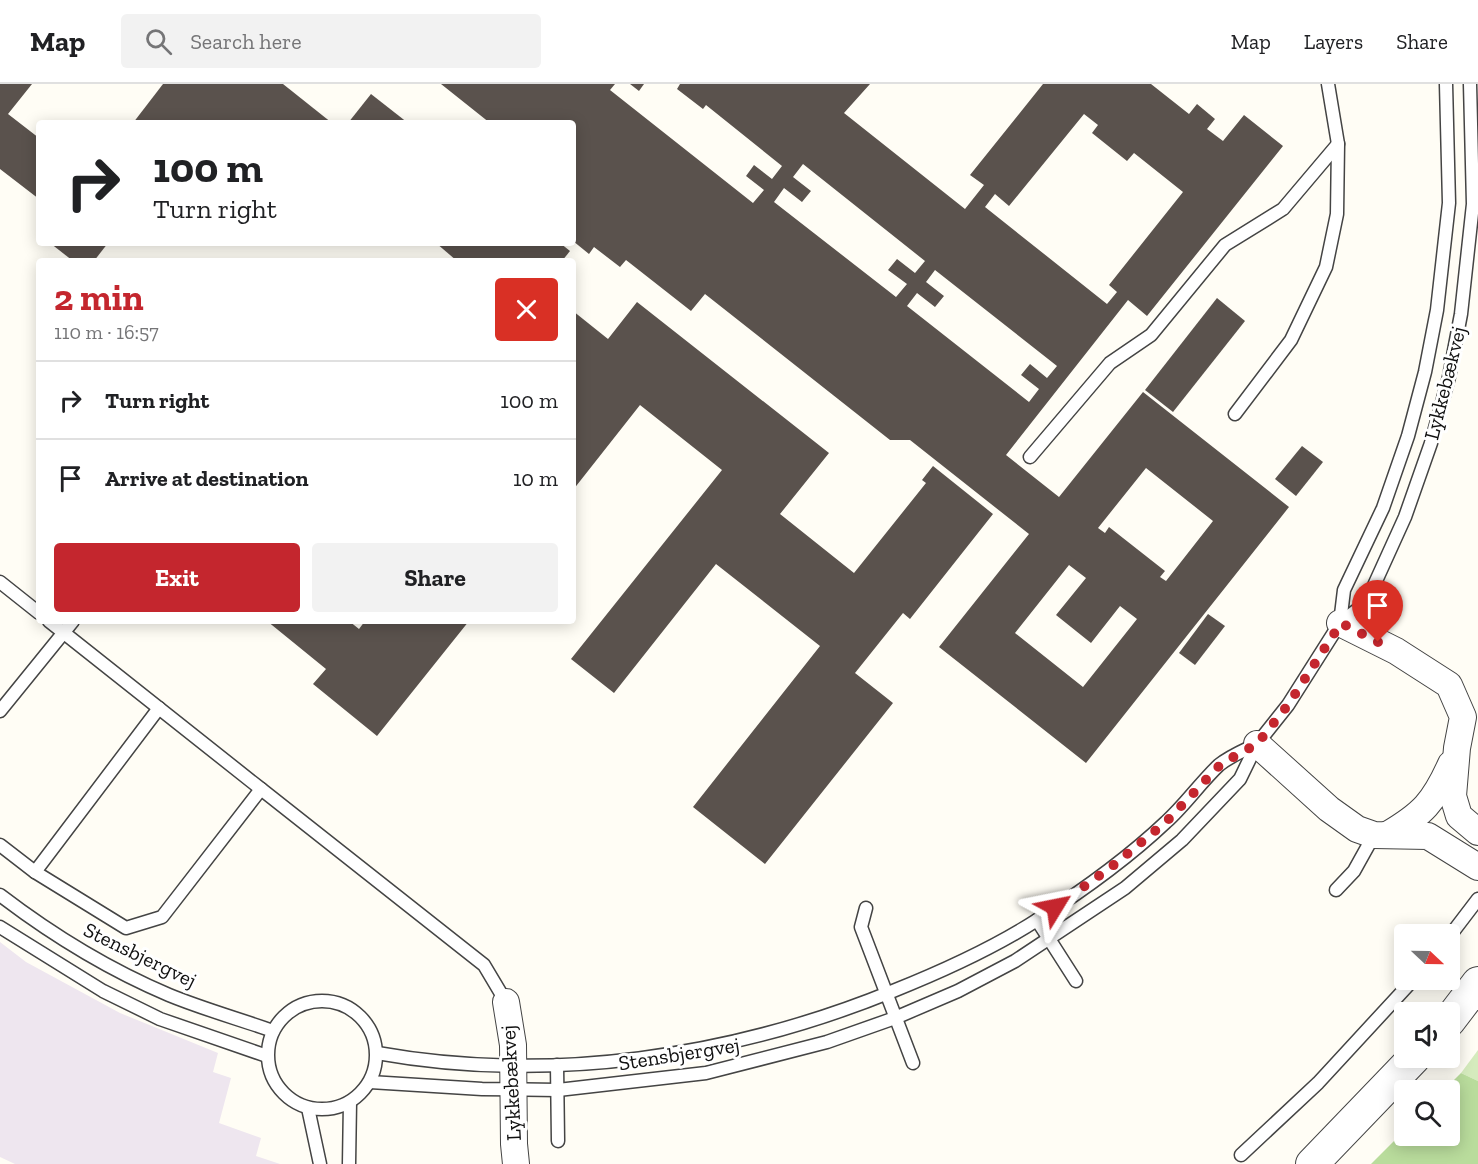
<!DOCTYPE html>
<html lang="en">
<head>
<meta charset="utf-8">
<style>
  :root { --surface:#fff; --page:#f2f2f2; --text:#202124; --muted:#757577; --line:#e0e0e0; --accent:#c4262e }
  body { margin:0; font-family:"Zilla Slab",serif; background:var(--page); color:var(--text); height:100vh; display:flex; flex-direction:column; font-size:22px; white-space:nowrap }
  * { box-sizing:border-box; margin:0 }
  p { font-size:20px; color:var(--muted) }
  .icon { flex:none; width:33px; height:33px; fill:none; stroke:currentColor; stroke-width:2; stroke-linecap:round; stroke-linejoin:round }
  .map { position:relative; flex:1; overflow:hidden }
  .details { position:absolute; left:36px; top:174px; width:540px; height:366px; display:flex; flex-direction:column; background:var(--surface); border-radius:6px; box-shadow:0 3px 15px #0003 }
  .details>* { flex:none }
  .top-card { position:absolute; left:36px; top:36px; width:540px; height:126px; border-radius:6px; box-shadow:0 3px 15px #0003; background:#fff; color:var(--text); overflow:hidden }
  .needle { width:39px; rotate:112deg }
  .buttons { position:absolute; left:1394px; top:840px; display:grid; gap:12px }
  .buttons a { display:grid; place-items:center; width:66px; height:66px; border-radius:6px; background:var(--surface); box-shadow:0 3px 15px #0003; font-size:30px }
  .pin { position:absolute; display:grid; place-items:center; width:51px; height:51px; color:#fff; margin:-62px -26px; border-radius:50% 50% 50% 0; rotate:-45deg; box-shadow:0 0 6px #0007 }
  .pin .icon { rotate:45deg }
  .me { position:absolute; width:66px; margin:-33px; rotate:55deg; stroke-linejoin:round; filter:drop-shadow(0 0 4px #0008) }
  .turn { display:flex; align-items:center; gap:21px; height:126px; padding:0 18px; font-size:27px }
  .turn .icon { width:78px; height:78px; stroke-width:2.5 }
  .turn b { display:block; font-size:42px; line-height:51px }
  .round { display:grid; place-items:center; flex:none; width:63px; height:63px; border-radius:6px; background:var(--page) }
  .headline { display:flex; align-items:center; justify-content:space-between; height:102px; padding:0 18px }
  h1 { font-size:36px; font-weight:700; line-height:45px; color:var(--accent) }
  .primary-button { display:flex; gap:12px; margin-top:auto; padding:12px 18px }
  .primary-button a { flex:1; height:69px; border-radius:6px; background:var(--accent); color:#fff; font-size:24px; font-weight:700; line-height:69px; text-align:center }
  .primary-button a+a { background:var(--page); color:var(--text) }
  ul { padding:0; list-style:none }
  li { display:flex; align-items:center; gap:18px; height:78px; padding:0 18px; border-top:2px solid var(--line) }
  li div { flex:1 }
  li b { display:block; font-size:22px }
  li em { font-style:normal }
  header { display:flex; align-items:center; gap:36px; box-sizing:border-box; height:84px; padding:0 30px; background:var(--surface); border-bottom:2px solid var(--line) }
  header strong { font-size:28px }
  nav { display:flex; gap:33px; margin-inline-start:auto; font-size:21px }
  .search { width:420px; height:54px; background:var(--page); display:flex; align-items:center; gap:15px; box-sizing:border-box; padding:0 21px; border-radius:6px; color:var(--muted); font-size:22px }
  .map>svg:first-child { display:block }
</style>
</head>
<body>
<header>
<strong>Map</strong>
<div class="search"><svg class="icon" aria-label="search" viewBox="0 0 24 24"><circle cx="10" cy="10" r="6"/><path d="M15 15l6 6"/></svg>Search here</div>
<nav><a>Map</a><a>Layers</a><a>Share</a></nav>
</header>
<div class="map">
<svg width="1478" height="1080" viewBox="0 0 1478 1080">
  <rect width="100%" height="100%" fill="#fffdf5"/>
  <!-- industrial -->
  <path fill="#eee6ef" d="M 0,858 L 26,878 L 120,929 L 218,969 L 213,988 L 231,994 L 219,1039 L 261,1054 L 256,1072 L 280,1080 L 15,1080 L 0,1073 Z"/>
  <!-- green -->
  <path fill="#d5ebbd" d="M 1478,966 L 1478,997 L 1461,989 Z"/>
  <!-- forest -->
  <path fill="#b9dc9c" d="M 1461,989 L 1478,997 L 1478,1080 L 1371,1080 L 1404,1047 L 1404,1052 L 1449,1052 L 1449,1006 L 1444,1006 Z"/>
  <!-- building -->
  <g fill="#5a524d" fill-rule="evenodd">
    <path d="M 0,0 L 32,0 L 8,30 L 39,54 L 39,115 L 0,85 Z"/>
    <path d="M 163,0 L 283,0 L 332,39 L 133,39 Z"/>
    <path d="M 441,0 L 615,0 L 610,6 L 753,119 L 764,106 L 746,92 L 754,81 L 772,95 L 782,82 L 706,21 L 703,25 L 677,5 L 680,0 L 870,0 L 844,29 L 965,125 L 984,101 L 970,91 L 1043,0 L 1151,0 L 1189,30 L 1197,20 L 1215,35 L 1207,45 L 1223,57 L 1244,31 L 1283,62 L 1147,232 L 1128,216 L 1006,371 L 1059,413 L 1143,308 L 1289,423 L 1086,679 L 939,563 L 1029,450 L 910,356 L 890,356 L 705,210 L 691,227 L 626,176 L 620,183 L 594,163 L 589,170 L 573,157 L 573,39 L 490,39 ZM 1084,30 L 1098,41 L 1092,49 L 1127,77 L 1134,69 L 1183,108 L 1109,201 L 1117,208 L 1107,220 L 985,123 L 995,110 L 1009,122 ZM 803,80 L 925,177 L 915,189 L 897,175 L 888,186 L 907,200 L 896,213 L 774,118 L 784,104 L 802,118 L 811,107 L 793,93 ZM 935,186 L 1057,282 L 1047,294 L 1030,280 L 1021,291 L 1039,305 L 1029,318 L 907,222 L 917,209 L 935,223 L 944,212 L 926,198 ZM 1146,384 L 1213,437 L 1166,497 L 1160,493 L 1165,487 L 1109,443 L 1105,449 L 1098,444 ZM 1069,481 L 1086,494 L 1056,531 L 1091,559 L 1120,522 L 1137,535 L 1083,603 L 1015,549 Z"/>
    <path d="M 630,0 L 644,0 L 639,7 Z"/>
    <path d="M 371,10 L 408,39 L 348,39 Z"/>
    <path d="M 50,159 L 108,159 L 94,177 L 73,177 Z"/>
    <path d="M 436,159 L 560,159 L 570,167 L 562,177 L 457,177 Z"/>
    <path d="M 1217,214 L 1245,237 L 1173,328 L 1145,306 Z"/>
    <path d="M 637,218 L 829,369 L 780,430 L 854,489 L 926,399 L 922,396 L 933,382 L 993,430 L 910,535 L 903,529 L 855,589 L 893,619 L 765,780 L 693,723 L 820,562 L 716,480 L 614,609 L 571,575 L 722,386 L 640,321 L 573,406 L 573,227 L 608,255 Z"/>
    <path d="M 1302,362 L 1323,378 L 1296,412 L 1275,395 Z"/>
    <path d="M 1208,530 L 1225,542 L 1195,581 L 1179,569 Z"/>
    <path d="M 267,537 L 349,537 L 359,545 L 365,537 L 469,537 L 377,652 L 313,600 L 326,585 Z"/>
  </g>
  <g fill="none" stroke-linecap="round" stroke-linejoin="round">
    <defs>
      <g id="service">
        <path d="M 1235,330 L 1291,256 L 1326,183 L 1337,130 L 1338,60 L 1328,0"/>
        <path d="M 1030,373 L 1110,279 L 1151,251 L 1225,161 L 1283,125 L 1338,60"/>
        <path d="M 0,498 L 39,529"/>
        <path d="M 49,537 L 261,705"/>
        <path d="M 1340,539 L 1344,506 L 1383,424 L 1408,352 L 1425,288 L 1437,226 L 1449,119 L 1446,0"/>
        <path d="M 0,627 L 73,537"/>
        <path d="M 0,761 L 35,788 L 126,844 L 162,833 L 261,705 L 484,881 L 506,918"/>
        <path d="M 35,788 L 159,624"/>
        <path d="M 1336,806 L 1354,787 L 1374,751"/>
        <path d="M 0,811 C 51,850 110,886 169,911 C 203,925 239,935 273,947"/>
        <path d="M 866,824 L 861,843 L 913,979"/>
        <path d="M 1037,836 L 1076,897"/>
        <path d="M 0,843 L 103,907 L 160,935 L 267,972"/>
        <path d="M 1449,853 L 1478,815"/>
        <circle cx="322" cy="971" r="54"/>
        <path d="M 377,969 C 550,1000 731,973 893,907 C 943,887 992,865 1037,836 C 1082,807 1127,775 1166,738 C 1185,721 1200,699 1219,681 C 1230,672 1245,666 1257,660"/>
        <path d="M 557,981 L 558,1057"/>
        <path d="M 370,998 L 482,1005 L 558,1006 L 706,989 L 827,958 L 895,934 L 958,907 L 1015,877 L 1125,804 L 1182,756 L 1240,695 L 1257,660 L 1288,621 L 1340,539 L 1366,519 L 1405,433 L 1431,359 L 1449,293 L 1461,230 L 1473,120 L 1470,0"/>
        <path d="M 308,1024 L 320,1080"/>
        <path d="M 1241,1071 L 1318,999 L 1413,896"/>
        <path d="M 349,1080 L 350,1018"/>
      </g>
      <g id="minor">
        <path d="M 1340,539 L 1396,567 L 1449,601 L 1463,633 L 1457,664 L 1453,712 L 1459,732 L 1478,748"/>
        <path d="M 1257,660 L 1329,725 L 1357,745 L 1374,751 L 1428,752 L 1478,783"/>
        <path d="M 1387,751 C 1423,730 1434,718 1451,680"/>
        <path d="M 506,918 L 513,961 L 514,1060 L 516,1080"/>
      </g>
      <g id="tertiary">
        <path d="M 1449,937 L 1478,899"/>
        <path d="M 1312,1080 L 1414,974"/>
      </g>
    </defs>
    <!-- service casing -->
    <use href="#service" stroke="#444" stroke-width="15"/>
    <!-- minor casing -->
    <use href="#minor" stroke="#444" stroke-width="28"/>
    <!-- tertiary casing -->
    <use href="#tertiary" stroke="#444" stroke-width="34"/>
    <!-- service -->
    <use href="#service" stroke="#fff" stroke-width="12"/>
    <!-- minor -->
    <use href="#minor" stroke="#fff" stroke-width="26"/>
    <!-- tertiary -->
    <use href="#tertiary" stroke="#fff" stroke-width="32"/>
  </g>
  <g fill="none" stroke-linecap="round" stroke-linejoin="round">
    <!-- route -->
    <path stroke="#c4262e" stroke-width="10" stroke-dasharray="0 18" d="M 1055,823 L 1110,784 L 1166,738 L 1221,680 L 1257,660 L 1288,621 L 1341,539 L 1378,558"/>
  </g>
  <g text-anchor="middle" stroke-width="6" stroke-linejoin="round" paint-order="stroke">
    <!-- street labels -->
    <g font-size="21" fill="#111" stroke="#fff">
      <text transform="translate(1445 299) rotate(-76)" y="7">Lykkebækvej</text>
      <text transform="translate(140 871) rotate(26)" y="7">Stensbjergvej</text>
      <text transform="translate(679 970) rotate(-9)" y="7">Stensbjergvej</text>
      <text transform="translate(511 999) rotate(-93)" y="7">Lykkebækvej</text>
    </g>
  </g>
</svg>
<div class="buttons">
<a><svg class="needle" viewBox="-14 -14 28 28"><path d="M0-13l5 13h-10z" fill="#e53935"/><path d="M0 13l5-13h-10z" fill="#757577"/></svg></a>
<a><svg class="icon" aria-label="sound" viewBox="0 0 24 24"><path d="M4 9h4l5-4v14l-5-4H4zM17 9q2 3 0 6"/></svg></a>
<a><svg class="icon" aria-label="search" viewBox="0 0 24 24"><circle cx="10" cy="10" r="6"/><path d="M15 15l6 6"/></svg></a>
</div>
<div class="pin" style="left:1378px;top:558px;background:#d93025"><svg class="icon" aria-label="arrive" viewBox="0 0 24 24"><path d="M6 21V4h12l-3 4 3 4H6"/></svg></div>
<svg class="me" style="left:1055px;top:823px" viewBox="-20 -20 40 40"><path d="M0-17L14 15 0 8-14 15z" fill="#c4262e" stroke="#fff" stroke-width="4"/></svg>
<div class="top-card">
<div class="turn"><svg class="icon" aria-label="right" viewBox="0 0 24 24"><path d="M7 20v-9h11M14 6l5 5-5 5"/></svg><div><b>100 m</b>Turn right</div></div>
</div>
<section class="details">
<div class="headline"><div><h1>2 min</h1><p>110 m · 16:57</p></div><a class="round" style="background:#d93025;color:#fff"><svg class="icon" aria-label="close" viewBox="0 0 24 24"><path d="M6 6l12 12M18 6L6 18"/></svg></a></div>
<ul>
<li><svg class="icon" aria-label="right" viewBox="0 0 24 24"><path d="M7 20v-9h11M14 6l5 5-5 5"/></svg><div><b>Turn right</b></div><em>100 m</em></li>
<li><svg class="icon" aria-label="arrive" viewBox="0 0 24 24"><path d="M6 21V4h12l-3 4 3 4H6"/></svg><div><b>Arrive at destination</b></div><em>10 m</em></li>
</ul>
<div class="primary-button"><a>Exit</a><a>Share</a></div>
</section>
</div>
</body>
</html>
